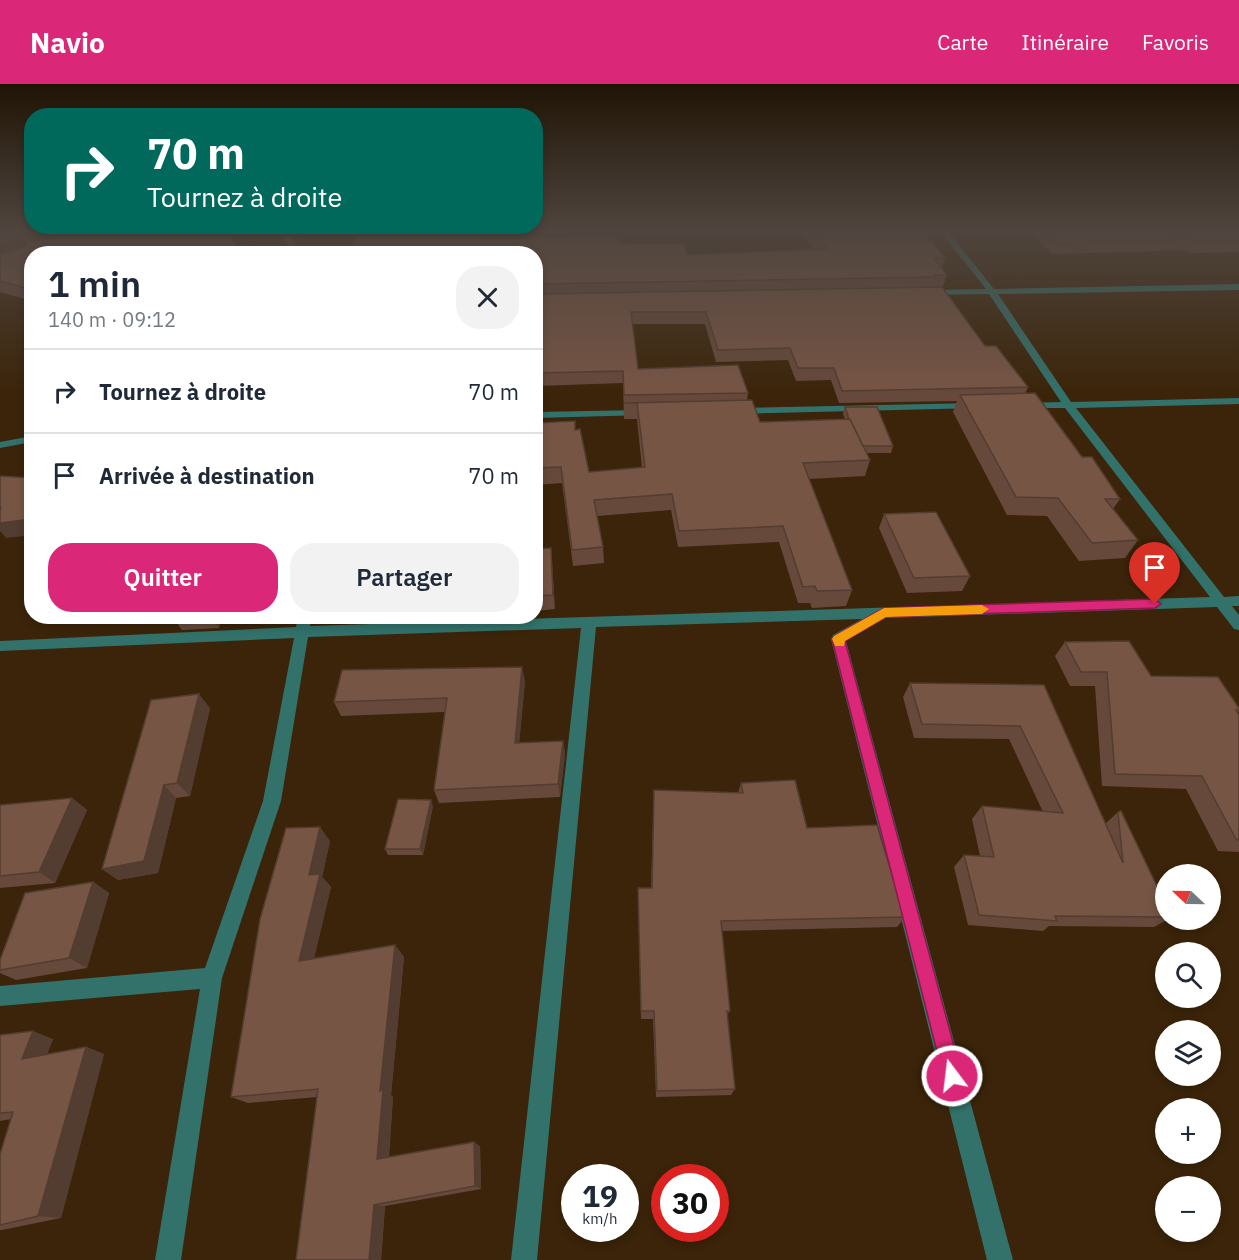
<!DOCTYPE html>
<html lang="fr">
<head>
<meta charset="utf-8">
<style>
  :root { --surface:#fff; --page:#f2f2f3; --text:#1f2937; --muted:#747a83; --line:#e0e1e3; --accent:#db2777 }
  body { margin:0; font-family:"IBM Plex Sans",sans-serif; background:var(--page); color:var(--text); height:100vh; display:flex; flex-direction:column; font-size:22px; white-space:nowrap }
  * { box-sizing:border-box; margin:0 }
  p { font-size:20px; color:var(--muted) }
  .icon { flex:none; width:33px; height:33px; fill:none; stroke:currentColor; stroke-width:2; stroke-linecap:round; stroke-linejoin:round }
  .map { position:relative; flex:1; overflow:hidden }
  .sheet { position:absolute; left:24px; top:162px; width:519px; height:378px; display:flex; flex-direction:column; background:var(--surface); border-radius:24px; box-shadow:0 3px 9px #0003 }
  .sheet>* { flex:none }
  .guide { position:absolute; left:24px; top:24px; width:519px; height:126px; border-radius:24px; box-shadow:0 3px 9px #0003; background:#00695c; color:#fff; overflow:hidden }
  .needle { width:39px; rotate:292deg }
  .buttons { position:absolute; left:1155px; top:780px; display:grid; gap:12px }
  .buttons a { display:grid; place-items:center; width:66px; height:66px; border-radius:50%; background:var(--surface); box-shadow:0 3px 9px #0003; font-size:30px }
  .speed { position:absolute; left:561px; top:1080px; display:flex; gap:12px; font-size:30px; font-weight:700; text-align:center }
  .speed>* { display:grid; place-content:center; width:78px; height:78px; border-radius:50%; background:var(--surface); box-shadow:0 3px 9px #0003; line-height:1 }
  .speed small { font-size:15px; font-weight:400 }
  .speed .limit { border:9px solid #d22; background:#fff; color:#111 }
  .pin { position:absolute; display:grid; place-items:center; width:51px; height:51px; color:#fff; margin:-62px -26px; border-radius:50% 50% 50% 0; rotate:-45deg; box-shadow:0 0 6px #0007 }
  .pin .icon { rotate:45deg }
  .me { position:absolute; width:66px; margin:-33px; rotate:345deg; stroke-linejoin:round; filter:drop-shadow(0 0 4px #0008) }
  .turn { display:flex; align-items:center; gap:21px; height:126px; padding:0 24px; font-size:27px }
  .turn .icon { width:78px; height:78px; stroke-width:2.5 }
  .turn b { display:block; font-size:42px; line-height:51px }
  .round { display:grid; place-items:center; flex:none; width:63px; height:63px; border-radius:24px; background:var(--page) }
  .head { display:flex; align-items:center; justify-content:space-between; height:102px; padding:0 24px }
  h1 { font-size:36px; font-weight:600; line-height:45px }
  .button { display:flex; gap:12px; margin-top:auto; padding:12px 24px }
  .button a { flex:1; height:69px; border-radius:24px; background:var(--accent); color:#fff; font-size:24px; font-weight:600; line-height:69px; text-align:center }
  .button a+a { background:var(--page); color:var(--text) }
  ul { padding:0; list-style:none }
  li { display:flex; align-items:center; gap:18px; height:84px; padding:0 24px; border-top:2px solid var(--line) }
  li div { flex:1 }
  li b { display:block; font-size:22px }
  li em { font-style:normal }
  header { display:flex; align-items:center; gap:36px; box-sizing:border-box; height:84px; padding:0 30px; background:var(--accent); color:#fff }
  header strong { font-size:28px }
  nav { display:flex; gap:33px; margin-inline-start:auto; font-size:21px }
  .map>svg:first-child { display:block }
</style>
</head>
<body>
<header>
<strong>Navio</strong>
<nav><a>Carte</a><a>Itinéraire</a><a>Favoris</a></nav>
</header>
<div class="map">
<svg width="1239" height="1176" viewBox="0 0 1239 1176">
  <rect width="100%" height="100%" fill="#3b2409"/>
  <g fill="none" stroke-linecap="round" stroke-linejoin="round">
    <!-- minor -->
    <g fill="#32726b" fill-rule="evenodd">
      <path d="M 280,146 L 288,147 L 364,146 L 360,148 L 290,151 L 301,170 L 293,170 Z"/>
      <path d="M 939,146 L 947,146 L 994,205 L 1239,200 L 1239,206 L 998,210 L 1071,318 L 1239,314 L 1239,320 L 1076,324 L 1224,513 L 1239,512 L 1239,522 L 1232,522 L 1239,531 L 1239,546 L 1234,545 L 1217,523 L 886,534 L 846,557 L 1013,1176 L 987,1176 L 831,555 L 833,551 L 862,535 L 596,543 L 537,1176 L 511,1176 L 581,544 L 308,553 L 281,717 L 222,894 L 181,1176 L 155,1176 L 200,905 L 0,922 L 0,902 L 205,884 L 263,717 L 294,554 L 0,567 L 0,557 L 296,543 L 298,532 L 312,532 L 310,542 L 1210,513 L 1065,324 L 1019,324 L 1018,322 L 1023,319 L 1061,318 L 989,210 L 925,211 L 925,207 L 928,206 L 986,205 Z"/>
      <path d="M 975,319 L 980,322 L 979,324 L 735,330 L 730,327 L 735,324 Z"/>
      <path d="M 642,326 L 647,329 L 646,331 L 536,334 L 536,328 Z"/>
      <path d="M 32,352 L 32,358 L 0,364 L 0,358 Z"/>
    </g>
  </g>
  <!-- wall -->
  <g fill="#66493b">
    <path d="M 0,146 L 32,170 L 32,217 L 0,208 Z"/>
    <path d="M 797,146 L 926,146 L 930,150 L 928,154 L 945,174 L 942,184 L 947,191 L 943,202 L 932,203 L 985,262 L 1028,303 L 1025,310 L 1120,415 L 1113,425 L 1138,456 L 1125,474 L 1079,477 L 1047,432 L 1007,431 L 953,328 L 957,317 L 839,319 L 831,296 L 796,297 L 788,276 L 716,278 L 705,240 L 633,240 L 638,285 L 748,309 L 747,316 L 760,338 L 845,335 L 843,330 L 845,323 L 893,362 L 891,369 L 867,369 L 870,376 L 865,392 L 809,395 L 852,506 L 846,522 L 812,524 L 810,519 L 798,519 L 779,458 L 678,463 L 671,426 L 597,432 L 603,463 L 604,479 L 573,482 L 562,399 L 536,401 L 536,339 L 576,346 L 589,388 L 642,384 L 637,335 L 624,335 L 623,299 L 536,302 L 536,170 L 348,170 L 482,155 L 615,155 L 620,160 L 687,171 L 816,166 Z"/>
    <path d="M 1028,146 L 1239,146 L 1239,168 L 1191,169 L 1186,166 L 1053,170 Z"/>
    <path d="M 884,430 L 970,492 L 962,507 L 907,509 L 879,444 Z"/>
    <path d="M 536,465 L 552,479 L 555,525 L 536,527 Z"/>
    <path d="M 172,532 L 222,532 L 219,544 L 182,546 Z"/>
    <path d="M 1065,558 L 1151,592 L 1239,624 L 1239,627 L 1238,629 L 1239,631 L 1239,768 L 1218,767 L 1186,705 L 1102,702 L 1095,602 L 1070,602 L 1055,572 Z"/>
    <path d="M 525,597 L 519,659 L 563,657 L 565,670 L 560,713 L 439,719 L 434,706 L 445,628 L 341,632 L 334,618 Z"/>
    <path d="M 910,599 L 1044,601 L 1105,740 L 1118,728 L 1166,821 L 1166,836 L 1167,836 L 1154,843 L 1049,842 L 1043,847 L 968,841 L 954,783 L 964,771 L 980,772 L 972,735 L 982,722 L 1043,728 L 1009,655 L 914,654 L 903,613 Z"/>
    <path d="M 210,624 L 190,712 L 176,714 L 158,789 L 118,796 L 102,785 Z"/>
    <path d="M 741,699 L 807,744 L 905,833 L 897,843 L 722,847 L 730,927 L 727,931 L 735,1005 L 731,1011 L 656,1013 L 653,935 L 641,935 L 638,815 L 638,804 L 651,804 L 654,706 L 738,709 Z"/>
    <path d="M 72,714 L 87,726 L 55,799 L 0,804 L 0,721 Z"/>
    <path d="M 433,722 L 423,771 L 388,771 L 385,765 Z"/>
    <path d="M 330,757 L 322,793 L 331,803 L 314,874 L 395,861 L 404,873 L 391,1011 L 393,1013 L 389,1073 L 480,1062 L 481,1105 L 385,1122 L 381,1176 L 296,1176 L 317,1013 L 248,1019 L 231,1013 Z"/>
    <path d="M 93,798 L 109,809 L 87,884 L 16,896 L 0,889 L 0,876 Z"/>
    <path d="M 0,951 L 53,955 L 47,970 L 86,963 L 104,970 L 61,1134 L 2,1146 L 0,1146 L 0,1070 L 11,1035 L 0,1037 Z"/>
  </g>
  <!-- shaded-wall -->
  <g fill="#533c30">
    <path d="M 47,146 L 84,146 L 0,177 L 0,161 Z"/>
    <path d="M 32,435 L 32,451 L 6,454 L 0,447 L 0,439 Z"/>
    <path d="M 551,464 L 552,479 L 555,525 L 553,511 Z"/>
    <path d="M 211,532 L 222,532 L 219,544 Z"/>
    <path d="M 522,583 L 525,597 L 518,672 L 515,659 Z"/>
    <path d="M 199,610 L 210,624 L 190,712 L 177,699 Z"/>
    <path d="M 563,657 L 565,670 L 560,713 L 558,700 Z"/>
    <path d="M 164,701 L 176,714 L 158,789 L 118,796 L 102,785 Z"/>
    <path d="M 72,714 L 87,726 L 55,799 L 39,788 Z"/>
    <path d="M 431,716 L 433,722 L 423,771 L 420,765 Z"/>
    <path d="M 320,743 L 330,757 L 322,793 L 331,803 L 311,887 L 299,877 L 309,791 Z"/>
    <path d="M 93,798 L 109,809 L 87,884 L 69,874 Z"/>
    <path d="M 395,861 L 404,873 L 391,1011 L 393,1013 L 388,1078 L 377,1075 L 380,1007 Z"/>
    <path d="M 33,947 L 53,955 L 43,981 L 22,975 Z"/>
    <path d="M 86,963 L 104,970 L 61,1134 L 38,1132 Z"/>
    <path d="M 474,1058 L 480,1062 L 481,1105 L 475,1102 Z"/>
    <path d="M 374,1121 L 385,1122 L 381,1176 L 369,1176 Z"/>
  </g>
  <!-- building -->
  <g fill="#775545" stroke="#533c30" stroke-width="1.5">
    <path d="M 0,146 L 47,146 L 0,161 Z"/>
    <path d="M 74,146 L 229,146 L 240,170 L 32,170 L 32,206 L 0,197 L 0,170 L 25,163 L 27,159 L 60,153 Z"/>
    <path d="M 359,146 L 480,146 L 482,155 L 615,151 L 615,155 L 620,155 L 620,160 L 684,159 L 687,171 L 828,165 L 810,146 L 926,146 L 930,150 L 925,150 L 945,174 L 934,174 L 947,191 L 934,191 L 935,193 L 536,200 L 536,170 L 455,170 L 455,169 L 348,170 Z"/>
    <path d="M 1043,146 L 1239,146 L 1239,157 L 1197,158 L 1192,155 L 1057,159 Z"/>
    <path d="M 942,203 L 985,262 L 996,262 L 1028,303 L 842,307 L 834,284 L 798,284 L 790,264 L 718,266 L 706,228 L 631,228 L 638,285 L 738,281 L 748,309 L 624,311 L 623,287 L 536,289 L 536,210 Z"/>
    <path d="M 1035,309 L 1082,373 L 1092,373 L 1120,415 L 1105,415 L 1138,456 L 1092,459 L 1058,414 L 1016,413 L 960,311 Z"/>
    <path d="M 752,316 L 760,338 L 850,335 L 870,376 L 803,379 L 852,506 L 817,507 L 815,502 L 803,503 L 783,442 L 679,447 L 672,410 L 594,416 L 603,463 L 572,466 L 561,383 L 536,384 L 536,339 L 575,337 L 575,346 L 580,345 L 589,388 L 645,383 L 637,319 L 624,319 Z"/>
    <path d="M 845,323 L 877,323 L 893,362 L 863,362 L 850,335 L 849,335 Z"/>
    <path d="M 0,392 L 32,394 L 32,435 L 0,439 L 0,427 L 1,424 L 0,424 Z"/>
    <path d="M 936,428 L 970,492 L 914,494 L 884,430 Z"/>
    <path d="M 551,464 L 553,511 L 536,512 L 536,465 Z"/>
    <path d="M 1129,557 L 1151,592 L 1218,593 L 1239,624 L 1239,626 L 1236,626 L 1239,631 L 1239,756 L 1236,755 L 1202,692 L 1115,690 L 1107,588 L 1081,588 L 1065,558 Z"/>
    <path d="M 522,583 L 515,659 L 563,657 L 558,700 L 434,706 L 447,614 L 334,618 L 342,586 Z"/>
    <path d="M 910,599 L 1044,601 L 1123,779 L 1118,728 L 1121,727 L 1166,821 L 1166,833 L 1055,832 L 1057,837 L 979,831 L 964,771 L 994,773 L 982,722 L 1063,729 L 1020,642 L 922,640 Z"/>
    <path d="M 199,610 L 177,699 L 164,701 L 144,777 L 102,785 L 151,616 Z"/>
    <path d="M 795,696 L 807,744 L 877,741 L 905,833 L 721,837 L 730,927 L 727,927 L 735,1005 L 657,1007 L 654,927 L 641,927 L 638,804 L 652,804 L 654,706 L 743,709 L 741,699 Z"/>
    <path d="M 72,714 L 39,788 L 0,792 L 0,721 Z"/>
    <path d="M 398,715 L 431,716 L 420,765 L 385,765 Z"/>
    <path d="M 320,743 L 309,791 L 320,790 L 299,877 L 395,861 L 380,1007 L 383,1006 L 377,1075 L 474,1058 L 475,1102 L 374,1121 L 369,1176 L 296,1176 L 318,1005 L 231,1013 L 260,835 L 286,744 Z"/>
    <path d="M 93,798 L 69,874 L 0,886 L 0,876 L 25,809 Z"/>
    <path d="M 33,947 L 22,975 L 86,963 L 38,1132 L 0,1141 L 0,1070 L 13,1028 L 0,1029 L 0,951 Z"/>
  </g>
  <!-- sky -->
  <linearGradient id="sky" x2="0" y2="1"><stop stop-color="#201405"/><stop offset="0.47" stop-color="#4f453e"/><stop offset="1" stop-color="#4f453e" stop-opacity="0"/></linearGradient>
  <rect width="1239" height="310" fill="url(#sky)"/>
  <!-- route -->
  <path fill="#db2777" stroke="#8e194d" stroke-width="1.5" d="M 1155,515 L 1161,520 L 1155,524 L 886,533 L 845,557 L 962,992 L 959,999 L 952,1002 L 945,999 L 832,555 L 834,552 L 884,524 Z"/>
  <!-- slow -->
  <path fill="#f59e0b" d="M 982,521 L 989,525 L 982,530 L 886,533 L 845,557 L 844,562 L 835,562 L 832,555 L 834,552 L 884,524 Z"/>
</svg>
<div class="buttons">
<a><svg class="needle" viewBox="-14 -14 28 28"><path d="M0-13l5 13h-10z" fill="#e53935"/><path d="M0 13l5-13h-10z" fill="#747a83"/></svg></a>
<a><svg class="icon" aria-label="search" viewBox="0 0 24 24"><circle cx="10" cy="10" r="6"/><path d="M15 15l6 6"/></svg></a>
<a><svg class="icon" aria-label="layers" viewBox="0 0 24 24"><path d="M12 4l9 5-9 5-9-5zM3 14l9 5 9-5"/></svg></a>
<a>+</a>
<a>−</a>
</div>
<div class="speed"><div>19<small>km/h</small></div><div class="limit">30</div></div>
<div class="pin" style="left:1155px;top:520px;background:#d93025"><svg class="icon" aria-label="arrive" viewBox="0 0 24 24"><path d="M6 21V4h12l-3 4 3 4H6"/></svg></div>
<svg class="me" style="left:952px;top:992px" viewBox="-20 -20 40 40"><circle r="17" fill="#db2777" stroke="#fff" stroke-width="3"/><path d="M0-11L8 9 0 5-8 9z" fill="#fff"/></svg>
<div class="guide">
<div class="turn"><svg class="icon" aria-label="right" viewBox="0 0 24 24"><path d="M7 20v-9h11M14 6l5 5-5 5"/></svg><div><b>70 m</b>Tournez à droite</div></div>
</div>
<section class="sheet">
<div class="head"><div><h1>1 min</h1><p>140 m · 09:12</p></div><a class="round"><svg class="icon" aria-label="close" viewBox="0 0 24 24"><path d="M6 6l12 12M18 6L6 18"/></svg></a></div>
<ul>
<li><svg class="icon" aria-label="right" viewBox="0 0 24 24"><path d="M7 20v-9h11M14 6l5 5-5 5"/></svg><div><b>Tournez à droite</b></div><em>70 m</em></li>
<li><svg class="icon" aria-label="arrive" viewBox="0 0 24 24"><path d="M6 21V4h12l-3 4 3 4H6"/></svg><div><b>Arrivée à destination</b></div><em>70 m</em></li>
</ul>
<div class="button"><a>Quitter</a><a>Partager</a></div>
</section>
</div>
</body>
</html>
